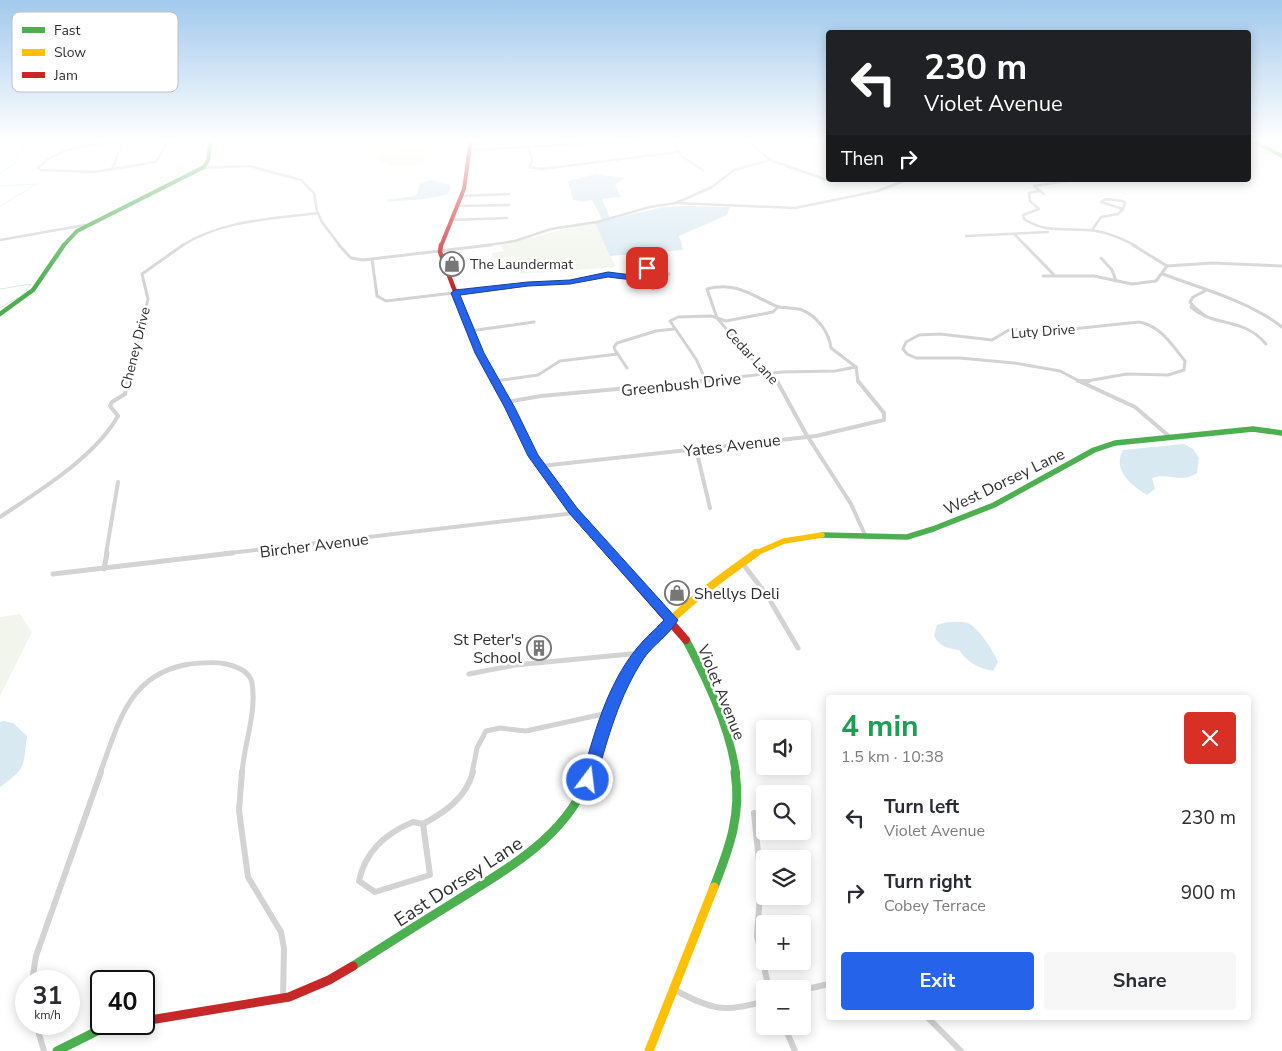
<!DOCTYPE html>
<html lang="en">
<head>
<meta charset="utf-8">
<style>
  :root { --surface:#fff; --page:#f7f7f7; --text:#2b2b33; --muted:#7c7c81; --accent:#2563eb }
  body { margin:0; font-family:"Nunito Sans",sans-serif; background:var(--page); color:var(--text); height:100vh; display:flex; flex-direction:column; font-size:19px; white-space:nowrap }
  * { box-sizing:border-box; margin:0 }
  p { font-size:16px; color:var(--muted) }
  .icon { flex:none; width:28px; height:28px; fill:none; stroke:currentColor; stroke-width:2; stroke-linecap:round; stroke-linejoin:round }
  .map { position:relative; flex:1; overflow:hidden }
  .side { position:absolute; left:826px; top:695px; width:425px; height:325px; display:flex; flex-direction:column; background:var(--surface); border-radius:5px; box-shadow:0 2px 12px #0003 }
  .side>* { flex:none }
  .banner { position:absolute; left:826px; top:30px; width:425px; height:152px; border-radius:5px; box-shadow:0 2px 12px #0003; background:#202124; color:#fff; overflow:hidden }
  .fabs { position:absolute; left:756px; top:720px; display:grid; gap:10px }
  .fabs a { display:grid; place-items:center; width:55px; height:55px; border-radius:5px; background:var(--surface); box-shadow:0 2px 12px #0003; font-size:25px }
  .speed { position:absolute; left:15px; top:970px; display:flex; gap:10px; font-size:25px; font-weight:700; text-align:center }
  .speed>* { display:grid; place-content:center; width:65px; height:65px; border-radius:50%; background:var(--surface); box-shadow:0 2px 12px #0003; line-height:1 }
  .speed small { font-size:12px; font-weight:400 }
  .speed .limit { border:2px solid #111; border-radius:8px; background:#fff; color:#111 }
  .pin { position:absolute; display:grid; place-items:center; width:42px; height:42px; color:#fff; margin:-21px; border-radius:10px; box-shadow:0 2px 8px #0006 }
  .me { position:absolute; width:55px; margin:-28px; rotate:15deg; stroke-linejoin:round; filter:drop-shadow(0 0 4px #0008) }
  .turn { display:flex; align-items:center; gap:18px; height:105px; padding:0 15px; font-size:22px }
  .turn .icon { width:65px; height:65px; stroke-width:2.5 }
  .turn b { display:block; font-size:35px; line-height:42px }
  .then { display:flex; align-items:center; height:48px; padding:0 15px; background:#0003; gap:10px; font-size:19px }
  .round { display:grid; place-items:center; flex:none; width:52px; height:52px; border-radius:5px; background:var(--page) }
  .head { display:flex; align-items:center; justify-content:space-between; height:85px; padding:0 15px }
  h1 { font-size:30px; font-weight:700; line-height:38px; color:#1e9e55 }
  .primary-button { display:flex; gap:10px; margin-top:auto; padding:10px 15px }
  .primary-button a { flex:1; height:58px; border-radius:5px; background:var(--accent); color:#fff; font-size:20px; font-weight:700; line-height:58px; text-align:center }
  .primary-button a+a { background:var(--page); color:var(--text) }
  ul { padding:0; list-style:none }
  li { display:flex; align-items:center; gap:15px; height:75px; padding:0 15px }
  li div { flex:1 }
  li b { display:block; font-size:19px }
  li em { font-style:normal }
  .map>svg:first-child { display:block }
</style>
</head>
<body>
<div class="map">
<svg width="1282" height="1051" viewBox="0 0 1282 1051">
  <rect width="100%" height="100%" fill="#fff"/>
  <!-- green -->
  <g fill="#f1f5eb">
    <path d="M 419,148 L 423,149 L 425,163 C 408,165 383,171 374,154 Z"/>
    <path d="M 595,223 L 616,267 L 520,274 L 514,256 L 494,259 L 492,253 L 504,251 L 500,245 C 532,239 562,228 595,223 Z"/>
    <path d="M 20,614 L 32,632 L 0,696 L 0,617 Z"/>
  </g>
  <!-- water -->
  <g fill="#d8e9f2">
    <path d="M 596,174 L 625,178 L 615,185 L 621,197 L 602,199 L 610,218 L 603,220 L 592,200 L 583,202 L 573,200 L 568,181 Z"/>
    <path d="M 432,180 L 450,185 L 450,190 L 447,195 L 424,199 L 388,202 L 386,200 L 414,196 L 417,194 L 420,183 Z"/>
    <path d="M 683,206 L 730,207 L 727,215 L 679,236 L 683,250 L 610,256 L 595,223 L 663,207 Z"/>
    <path d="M 1184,444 L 1193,449 L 1199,458 L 1197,473 C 1182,484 1168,472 1152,478 L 1155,489 L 1147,495 C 1131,485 1112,470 1123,450 Z"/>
    <path d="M 947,622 C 953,622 962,621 968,623 C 978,627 994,652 998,662 L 993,671 C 978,668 968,663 959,650 C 947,648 940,647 934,636 L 937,625 Z"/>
    <path d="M 3,721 L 13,723 L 27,736 C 23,766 27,768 0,787 L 0,722 Z"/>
  </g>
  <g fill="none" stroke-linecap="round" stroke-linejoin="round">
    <!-- stream -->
    <g stroke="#d8e9f2" stroke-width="1">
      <path d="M 0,174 L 16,162 L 24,145 L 21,141 L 24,139"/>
      <path d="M 0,186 L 37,184 L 0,206"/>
      <path d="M 0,289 L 31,284 L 22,295"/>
      <path d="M 0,308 L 19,297"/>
    </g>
    <!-- street-far4 -->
    <g stroke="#d3d3d3" stroke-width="2.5">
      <path d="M 672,139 L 681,156 L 703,170"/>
      <path d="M 745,139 L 770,160 L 827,180 L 840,180"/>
      <path d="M 528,148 L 532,159 L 530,167 L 541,169 L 678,152"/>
      <path d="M 470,150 L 669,139"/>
      <path d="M 202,168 L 249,166 L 301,180 L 314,193 L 317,211 L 322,222 L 340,246"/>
      <path d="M 112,169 L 122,145 L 120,143 C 90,144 60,146 38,168 L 41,170 L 95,172 L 156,162 L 170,139"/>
      <path d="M 1039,191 L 1029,193 L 1030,201 L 1039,209 L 1023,215 L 1024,219 C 1045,233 1064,228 1088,230 C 1105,231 1121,238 1136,246"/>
      <path d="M 1044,194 L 1034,186 L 1073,180"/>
      <path d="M 461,196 L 509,194"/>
      <path d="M 1106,199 L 1123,201 L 1125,203 L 1123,209 L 1101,202 Z"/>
      <path d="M 676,203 L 795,208 L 878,191 L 906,180"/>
      <path d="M 457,206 L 509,205"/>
      <path d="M 450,220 L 507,218"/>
      <path d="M 1092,230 L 1101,217 L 1118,214 L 1123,209"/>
      <path d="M 1015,235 L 1026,246"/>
      <path d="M 966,236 L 1048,232"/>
      <path d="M 0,240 L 85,225"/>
      <path d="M 181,246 C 222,220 271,219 318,213"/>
      <path d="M 482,246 L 515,241 L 551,229 L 597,222 L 650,207 L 676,203 L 712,187 L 734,170 L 770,160"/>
    </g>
    <!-- street-far3 -->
    <g stroke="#d3d3d3" stroke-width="3">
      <path d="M 339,245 L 351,258 L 363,260 L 490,245"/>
      <path d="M 1025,245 L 1054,275"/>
      <path d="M 1133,245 L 1167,266"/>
      <path d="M 1101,258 L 1112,270 L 1116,281"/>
      <path d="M 372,259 L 377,296 L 386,301 L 528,284 L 570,282 L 608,274 L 633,277 L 647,268 L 669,274 L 653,289"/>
      <path d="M 1167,266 L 1212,263 L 1282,266"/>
      <path d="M 1163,274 C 1202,289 1249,301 1282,327"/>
      <path d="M 1043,276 L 1094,276 L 1132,284 L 1156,281 L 1167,266"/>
      <path d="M 1205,291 L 1193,297 L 1190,302 L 1193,306 L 1191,307 C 1215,328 1242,316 1266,344"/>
      <path d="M 1193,306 L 1205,316"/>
      <path d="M 470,331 L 534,322"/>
      <path d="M 856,367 L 858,382"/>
      <path d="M 627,368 L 615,350 L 614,347 L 617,343 L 656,331 L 674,329"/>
      <path d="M 495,381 L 538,375 L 560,361 L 618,354"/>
      <path d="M 706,381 L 696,359 L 670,321 L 678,317 L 711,316 L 726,321 L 773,312 L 778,307"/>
      <path d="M 128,382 L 148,299 L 142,274 L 183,245"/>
      <path d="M 694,382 L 782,372 L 835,371 L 856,367"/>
      <path d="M 778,382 L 751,358 L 717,318 L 707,289 C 735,281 751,295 776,306 C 784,309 794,307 802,310 C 817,316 829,332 831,348 L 856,367"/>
      <path d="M 1081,382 L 1060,371 L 1014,363 L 960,358 L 916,358 L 907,354 L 903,349 L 906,342 L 919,335 L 940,334 L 992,340 L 1009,330 L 1072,329 L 1139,322 C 1161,326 1172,345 1185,361 L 1184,370 L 1168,375 L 1127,374 L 1081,382"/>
    </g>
    <!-- street-far2 -->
    <g stroke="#d3d3d3" stroke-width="4">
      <path d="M 495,381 L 497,381"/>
      <path d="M 777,381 L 806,434 L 851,504 L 866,537"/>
      <path d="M 1078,381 L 1089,381"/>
      <path d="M 1081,382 L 1135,407 L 1170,437"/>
      <path d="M 507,402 L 541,396 L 705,381"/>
      <path d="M 696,449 L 710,508"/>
      <path d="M 541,466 L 816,436 L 884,420 L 884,413 L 858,381"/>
      <path d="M 0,517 C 39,491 95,457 118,416 L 110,406 L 112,402 L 125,394 L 128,381"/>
      <path d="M 106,554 L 118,482"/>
      <path d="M 221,554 L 575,513"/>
    </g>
    <!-- street-far1 -->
    <g stroke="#d3d3d3" stroke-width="5">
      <path d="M 743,564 L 768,597 L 798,648"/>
      <path d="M 104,569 L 107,553"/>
      <path d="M 53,574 L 232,553"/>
      <path d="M 469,674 L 515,665 L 641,653"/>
      <path d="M 100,773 C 118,726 127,677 184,665 C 197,663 212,661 226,664 C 235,666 250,671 252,683 C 257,712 244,744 242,773"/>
      <path d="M 472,773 L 477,748 L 486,731 L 500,728 L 526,731 L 608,713"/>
    </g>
    <!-- street -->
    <g stroke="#d3d3d3" stroke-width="6">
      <path d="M 242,772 L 239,811 L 248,877 L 281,932 L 284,948 L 283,998"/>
      <path d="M 754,813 L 761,881 L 757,936 L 769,989"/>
      <path d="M 413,822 L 423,824 L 430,875 L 375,892 L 359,881 C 365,852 386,833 413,822 Z"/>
      <path d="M 423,824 C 445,812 466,798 473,772"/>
      <path d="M 32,981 L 36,956 L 101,772"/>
      <path d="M 675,990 C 712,1010 724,1013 765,1001"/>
      <path d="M 802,990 L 829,984"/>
      <path d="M 928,1018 L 961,1051"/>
      <path d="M 36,1024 L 44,1051"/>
      <path d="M 784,1026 L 795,1051"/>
    </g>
    <!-- fast-far4 -->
    <g stroke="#4caf50" stroke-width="4">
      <path d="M 1250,139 L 1282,156"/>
      <path d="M 63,246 L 77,231 L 204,167 L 208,160 L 211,139"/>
    </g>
    <!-- fast-far3 -->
    <path stroke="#4caf50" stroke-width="4.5" d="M 0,314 L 33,290 L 64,245"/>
    <!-- fast-far2 -->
    <path stroke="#4caf50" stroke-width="5.5" d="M 822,535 L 907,537 L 933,529 L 994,505 L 1094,450 L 1115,443 L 1253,429 L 1282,433"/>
    <!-- fast-far1 -->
    <g stroke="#4caf50" stroke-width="8">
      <path d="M 686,640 C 708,682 729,726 736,773"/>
      <path d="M 589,773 L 592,765"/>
    </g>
    <!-- fast -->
    <g stroke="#4caf50" stroke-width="9">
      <path d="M 714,887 C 729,849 742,814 735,772"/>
      <path d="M 353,966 C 387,944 422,922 456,901 C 508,868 570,835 590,772"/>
      <path d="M 57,1051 L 99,1030 L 129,1024"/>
    </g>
    <!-- slow-far3 -->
    <path stroke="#ffc107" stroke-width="4.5" d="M 456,294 L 480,353 L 495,382"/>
    <!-- slow-far2 -->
    <g stroke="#ffc107" stroke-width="5.5">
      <path d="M 494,381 L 533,455 L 564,496"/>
      <path d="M 754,554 L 784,541 L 822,535"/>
    </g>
    <!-- slow-far1 -->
    <path stroke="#ffc107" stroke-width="8" d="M 592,765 C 601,737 608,708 622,682 C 652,628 706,588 756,553"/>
    <!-- slow -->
    <path stroke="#ffc107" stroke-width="9" d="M 649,1051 L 714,887"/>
    <!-- jam-far4 -->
    <path stroke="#c62828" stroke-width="4" d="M 441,246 L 464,189 L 471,139"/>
    <!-- jam-far3 -->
    <path stroke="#c62828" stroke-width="4.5" d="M 441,245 L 440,252 L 456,294"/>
    <!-- jam-far2 -->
    <path stroke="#c62828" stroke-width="5.5" d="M 564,496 L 581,520 L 611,554"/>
    <!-- jam-far1 -->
    <path stroke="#c62828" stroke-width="8" d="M 610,553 L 686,640"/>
    <!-- jam -->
    <path stroke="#c62828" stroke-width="9" d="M 144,1021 L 289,997 L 329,980 L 353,966"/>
  </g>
  <!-- sky -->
  <linearGradient id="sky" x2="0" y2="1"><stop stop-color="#a1c9ec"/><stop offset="0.49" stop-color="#fff"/><stop offset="1" stop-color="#fff" stop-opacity="0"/></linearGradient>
  <rect width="1282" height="286" fill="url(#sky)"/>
  <!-- route -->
  <path fill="#2563eb" stroke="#184099" d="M 647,266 L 651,268 L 650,270 L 633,280 L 608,277 L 570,284 L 528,286 L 460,295 L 484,353 L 515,408 L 538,455 L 577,508 L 678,620 C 669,635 654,644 644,658 C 619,696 608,737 596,780 L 594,785 L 588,786 L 583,785 L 581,780 C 594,735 606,686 637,648 C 645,638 655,630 664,620 L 569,513 L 528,456 L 505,408 L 475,353 L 451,293 L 455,290 L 528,282 L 570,280 L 608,272 L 632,275 Z"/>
  <!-- icons -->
  <defs>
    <symbol id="shop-ring" viewBox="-11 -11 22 22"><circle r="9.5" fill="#fff" stroke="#777" stroke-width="1.5"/><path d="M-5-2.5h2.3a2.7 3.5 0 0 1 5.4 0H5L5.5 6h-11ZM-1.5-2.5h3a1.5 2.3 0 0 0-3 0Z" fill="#777"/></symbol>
    <symbol id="building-ring" viewBox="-11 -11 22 22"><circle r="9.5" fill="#fff" stroke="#777" stroke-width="1.5"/><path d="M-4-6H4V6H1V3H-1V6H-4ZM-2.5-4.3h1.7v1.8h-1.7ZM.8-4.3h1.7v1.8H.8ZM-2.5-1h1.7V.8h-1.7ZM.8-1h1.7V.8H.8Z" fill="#777"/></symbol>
  </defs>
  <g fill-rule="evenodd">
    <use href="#shop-ring" x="438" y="250" width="28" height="28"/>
    <use href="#shop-ring" x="663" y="579" width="28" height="28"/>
    <use href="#building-ring" x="525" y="634" width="28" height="28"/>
  </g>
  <g text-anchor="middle" stroke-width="5" stroke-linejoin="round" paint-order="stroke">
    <!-- far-poi labels -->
    <g font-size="14" fill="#2e2e2e" stroke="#fff" text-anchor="start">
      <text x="470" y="269">The Laundermat</text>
    </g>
    <!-- far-street labels -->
    <g font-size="14" fill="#2e2e2e" stroke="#fff">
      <text transform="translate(1043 331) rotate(-4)" y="5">Luty Drive</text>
      <text transform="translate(135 348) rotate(-76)" y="5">Cheney Drive</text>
      <text transform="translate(752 356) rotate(47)" y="5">Cedar Lane</text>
    </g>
    <!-- street labels -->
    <g font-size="16" fill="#2e2e2e" stroke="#fff">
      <text transform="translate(681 384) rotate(-6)" y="6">Greenbush Drive</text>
      <text transform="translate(732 445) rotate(-7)" y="6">Yates Avenue</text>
      <text transform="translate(1004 481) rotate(-26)" y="6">West Dorsey Lane</text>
      <text transform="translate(314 545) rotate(-7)" y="6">Bircher Avenue</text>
      <text transform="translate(722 692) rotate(68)" y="6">Violet Avenue</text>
    </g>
    <!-- poi labels -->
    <g font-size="16" fill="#2e2e2e" stroke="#fff" text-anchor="start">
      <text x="694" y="599">Shellys Deli</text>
      <text x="522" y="645" text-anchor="end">St Peter's<tspan x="522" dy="18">School</tspan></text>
    </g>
    <!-- near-street labels -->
    <g font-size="19" fill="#2e2e2e" stroke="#fff">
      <text transform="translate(458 881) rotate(-33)" y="7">East Dorsey Lane</text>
    </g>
  </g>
  <!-- legend -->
  <rect x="12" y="12" width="166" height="80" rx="8" fill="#fff" stroke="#c0c0c0" stroke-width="1"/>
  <rect x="22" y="27" width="23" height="6" fill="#4caf50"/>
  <rect x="22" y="49" width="23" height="7" fill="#ffc107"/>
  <rect x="22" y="72" width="23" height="6" fill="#c62828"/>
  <g font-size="14" fill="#2e2e2e">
    <text x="54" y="35">Fast</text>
    <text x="54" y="57">Slow</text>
    <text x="54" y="80">Jam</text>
  </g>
</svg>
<div class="fabs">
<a><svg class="icon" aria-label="sound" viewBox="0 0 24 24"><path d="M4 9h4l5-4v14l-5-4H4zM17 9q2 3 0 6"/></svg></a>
<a><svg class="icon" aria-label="search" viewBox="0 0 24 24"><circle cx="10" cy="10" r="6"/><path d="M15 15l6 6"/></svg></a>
<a><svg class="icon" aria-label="layers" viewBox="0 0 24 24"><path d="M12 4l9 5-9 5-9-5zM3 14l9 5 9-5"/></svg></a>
<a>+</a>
<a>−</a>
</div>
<div class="speed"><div>31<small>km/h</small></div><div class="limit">40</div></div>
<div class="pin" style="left:647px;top:268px;background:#d93025"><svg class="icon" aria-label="arrive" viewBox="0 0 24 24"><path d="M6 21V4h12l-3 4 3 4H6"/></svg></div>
<svg class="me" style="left:588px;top:780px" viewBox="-20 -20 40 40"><circle r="17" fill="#2563eb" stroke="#fff" stroke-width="3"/><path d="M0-11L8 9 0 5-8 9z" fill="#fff"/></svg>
<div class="banner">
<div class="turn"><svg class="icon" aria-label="left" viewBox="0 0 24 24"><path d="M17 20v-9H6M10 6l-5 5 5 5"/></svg><div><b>230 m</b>Violet Avenue</div></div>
<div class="then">Then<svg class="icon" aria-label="right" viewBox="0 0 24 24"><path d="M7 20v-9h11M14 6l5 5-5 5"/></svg></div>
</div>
<section class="side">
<div class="head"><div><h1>4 min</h1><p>1.5 km · 10:38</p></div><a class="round" style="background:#d93025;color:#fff"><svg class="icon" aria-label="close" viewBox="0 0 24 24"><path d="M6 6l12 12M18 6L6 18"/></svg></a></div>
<ul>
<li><svg class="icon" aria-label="left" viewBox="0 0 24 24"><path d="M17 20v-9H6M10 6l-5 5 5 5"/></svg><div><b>Turn left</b><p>Violet Avenue</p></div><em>230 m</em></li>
<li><svg class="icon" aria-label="right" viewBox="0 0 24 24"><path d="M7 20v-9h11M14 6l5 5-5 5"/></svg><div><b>Turn right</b><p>Cobey Terrace</p></div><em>900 m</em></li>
</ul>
<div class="primary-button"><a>Exit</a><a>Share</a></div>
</section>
</div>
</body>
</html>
